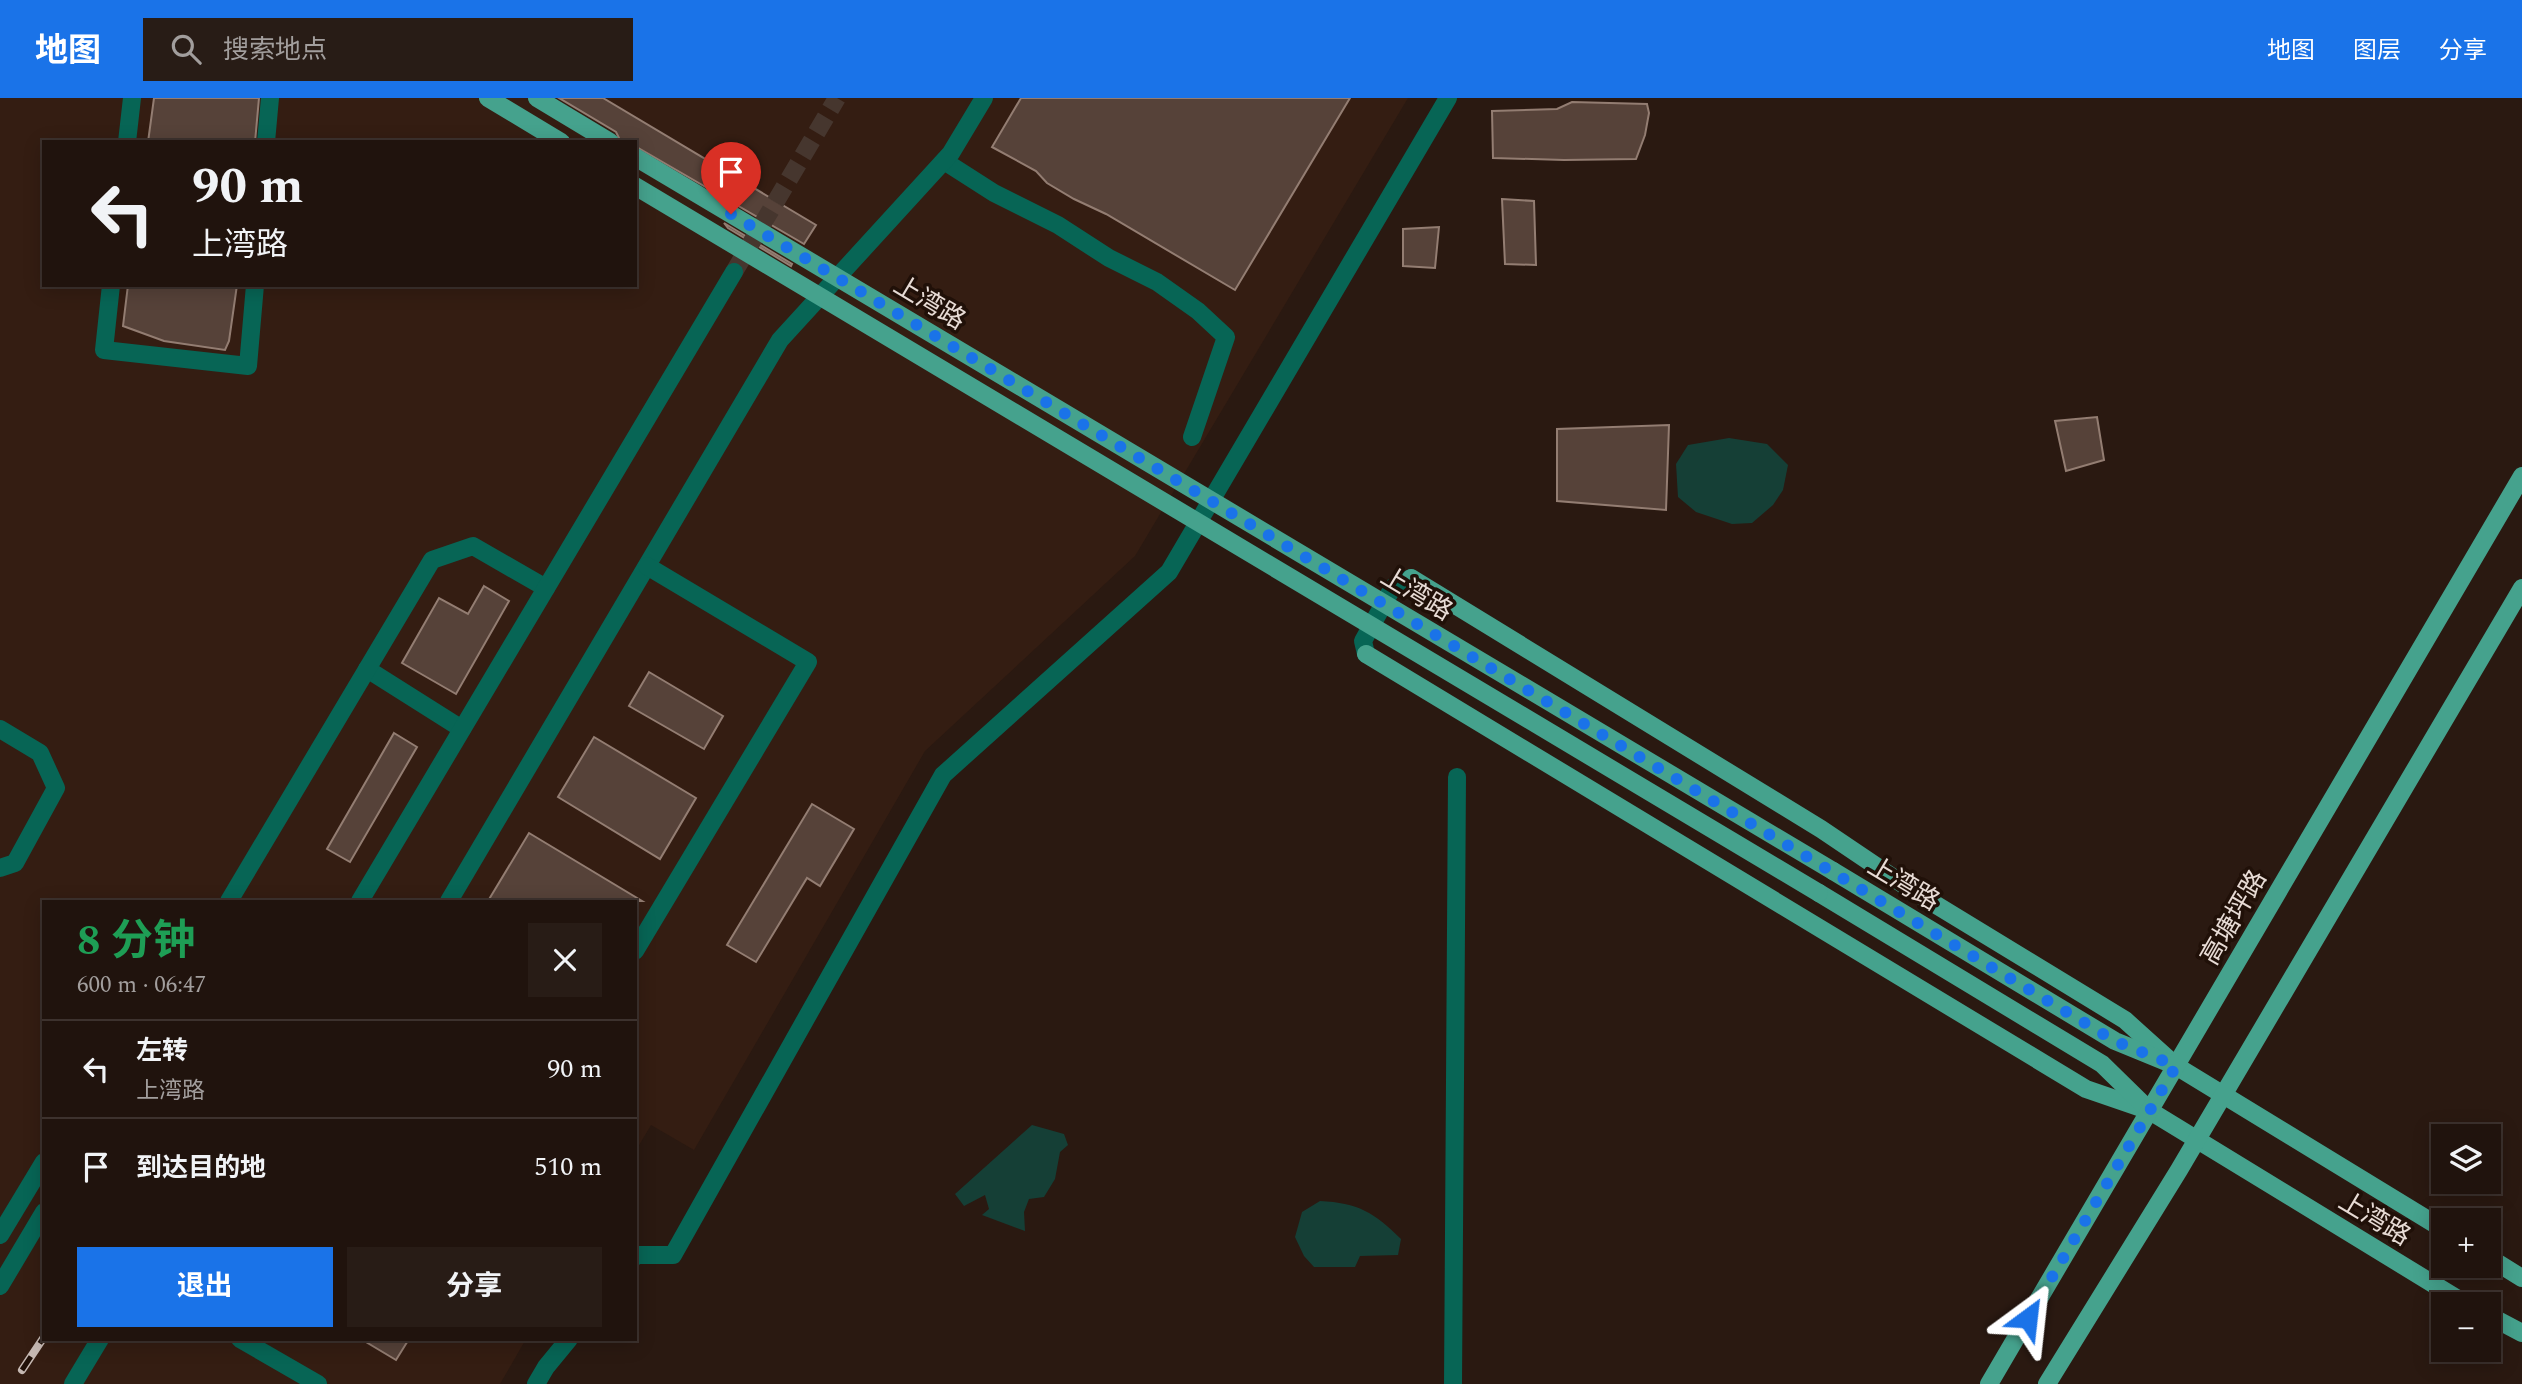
<!DOCTYPE html>
<html lang="zh">
<head>
<meta charset="utf-8">
<style>
  :root { --surface:#20130d; --page:#281c16; --text:#f1f3f6; --muted:#a29e9d; --line:#3d322e; --accent:#1a73e8 }
  body { margin:0; font-family:Spectral,"Noto Sans SC",serif; background:var(--page); color:var(--text); height:100vh; display:flex; flex-direction:column; font-size:26px; white-space:nowrap }
  * { box-sizing:border-box; margin:0 }
  p { font-size:23px; color:var(--muted) }
  .icon { flex:none; width:38px; height:38px; fill:none; stroke:currentColor; stroke-width:2; stroke-linecap:round; stroke-linejoin:round }
  .map { position:relative; flex:1; overflow:hidden }
  .panel { position:absolute; left:42px; top:802px; width:595px; height:441px; display:flex; flex-direction:column; background:var(--surface); border-radius:0px; box-shadow:0 4px 18px #0003,0 0 0 2px var(--line) }
  .panel>* { flex:none }
  .top-card { position:absolute; left:42px; top:42px; width:595px; height:147px; border-radius:0px; box-shadow:0 4px 18px #0003,0 0 0 2px var(--line); background:#20130d; color:var(--text); overflow:hidden }
  .tools { position:absolute; left:2431px; top:1026px; display:grid; gap:14px }
  .tools a { display:grid; place-items:center; width:70px; height:70px; border-radius:0px; background:var(--surface); box-shadow:0 4px 18px #0003,0 0 0 2px var(--line); font-size:35px }
  .pin { position:absolute; display:grid; place-items:center; width:60px; height:60px; color:#fff; margin:-72px -30px; border-radius:50% 50% 50% 0; rotate:-45deg; box-shadow:0 0 7px #0007 }
  .pin .icon { rotate:45deg }
  .me { position:absolute; width:77px; margin:-38px; rotate:30deg; stroke-linejoin:round; filter:drop-shadow(0 0 5px #0008) }
  .turn { display:flex; align-items:center; gap:24px; height:147px; padding:0 35px; font-size:32px }
  .turn .icon { width:91px; height:91px; stroke-width:2.5 }
  .turn b { display:block; font-size:49px; line-height:60px }
  .round { display:grid; place-items:center; flex:none; width:74px; height:74px; border-radius:0px; background:var(--page) }
  .overview { display:flex; align-items:center; justify-content:space-between; height:119px; padding:0 35px }
  h1 { font-size:42px; font-weight:700; line-height:52px; color:#1e9e55 }
  .action { display:flex; gap:14px; margin-top:auto; padding:14px 35px }
  .action a { flex:1; height:80px; border-radius:0px; background:var(--accent); color:#fff; font-size:28px; font-weight:700; line-height:80px; text-align:center }
  .action a+a { background:var(--page); color:var(--text) }
  ul { padding:0; list-style:none }
  li { display:flex; align-items:center; gap:21px; height:98px; padding:0 35px; border-top:2px solid var(--line) }
  li div { flex:1 }
  li b { display:block; font-size:26px }
  li em { font-style:normal }
  header { display:flex; align-items:center; gap:42px; box-sizing:border-box; height:98px; padding:0 35px; background:var(--accent); color:#fff }
  header strong { font-size:33px }
  nav { display:flex; gap:38px; margin-inline-start:auto; font-size:24px }
  .search { width:490px; height:63px; background:var(--page); display:flex; align-items:center; gap:18px; box-sizing:border-box; padding:0 24px; border-radius:0px; color:var(--muted); font-size:26px }
  .map>svg:first-child { display:block }
</style>
</head>
<body>
<header>
<strong>地图</strong>
<div class="search"><svg class="icon" aria-label="search" viewBox="0 0 24 24"><circle cx="10" cy="10" r="6"/><path d="M15 15l6 6"/></svg>搜索地点</div>
<nav><a>地图</a><a>图层</a><a>分享</a></nav>
</header>
<div class="map">
<svg width="2522" height="1286" viewBox="0 0 2522 1286">
  <rect width="100%" height="100%" fill="#2a1911"/>
  <!-- built -->
  <path fill="#341d12" fill-rule="evenodd" d="M 0,0 L 1408,0 L 1135,458 L 925,653 L 694,1052 L 651,1027 L 635,1054 L 635,803 L 44,803 L 44,1241 L 526,1241 L 500,1286 L 0,1286 ZM 44,44 L 635,44 L 635,187 L 44,187 Z"/>
  <!-- water -->
  <g fill="#153f36">
    <path d="M 1729,340 L 1767,346 L 1788,367 L 1783,392 L 1773,407 L 1752,425 L 1732,426 L 1696,414 L 1678,399 L 1676,366 L 1688,347 Z"/>
    <path d="M 1032,1027 L 1064,1036 L 1068,1047 L 1060,1054 L 1055,1081 L 1044,1099 L 1029,1101 L 1024,1114 L 1025,1133 L 982,1117 L 989,1111 L 985,1097 L 964,1108 L 955,1096 Z"/>
    <path d="M 1320,1103 C 1358,1105 1374,1114 1401,1141 L 1398,1157 L 1360,1158 L 1355,1169 L 1314,1169 L 1304,1158 L 1295,1139 L 1302,1114 Z"/>
  </g>
  <!-- building -->
  <g fill="#564239" stroke="#937d72" stroke-width="2">
    <path d="M 154,0 L 259,0 L 255,44 L 148,44 Z"/>
    <path d="M 559,0 L 603,0 L 816,127 L 804,146 L 635,48 L 635,44 L 621,44 L 616,34 Z"/>
    <path d="M 1021,0 L 1350,0 L 1235,192 L 1106,116 L 1074,101 L 1047,85 L 1036,73 L 992,49 Z"/>
    <path d="M 1572,4 L 1647,6 L 1649,15 L 1645,37 L 1636,61 L 1564,62 L 1493,60 L 1492,13 L 1557,11 Z"/>
    <path d="M 1502,101 L 1534,103 L 1536,167 L 1505,166 Z"/>
    <path d="M 724,125 L 792,166 L 791,168 L 728,130 Z"/>
    <path d="M 1439,129 L 1435,170 L 1403,168 L 1403,131 Z"/>
    <path d="M 128,187 L 237,187 L 229,243 L 225,252 L 164,243 L 123,228 Z"/>
    <path d="M 2097,319 L 2104,362 L 2066,373 L 2055,323 Z"/>
    <path d="M 1669,327 L 1666,412 L 1557,403 L 1557,331 Z"/>
    <path d="M 484,488 L 509,503 L 456,596 L 402,565 L 439,500 L 468,516 Z"/>
    <path d="M 649,574 L 723,618 L 704,651 L 629,608 Z"/>
    <path d="M 394,635 L 417,649 L 350,764 L 327,751 Z"/>
    <path d="M 594,639 L 696,700 L 660,761 L 558,699 Z"/>
    <path d="M 812,706 L 854,731 L 820,788 L 807,780 L 756,864 L 727,847 Z"/>
    <path d="M 529,735 L 642,803 L 488,803 Z"/>
    <path d="M 361,1241 L 409,1241 L 396,1262 Z"/>
  </g>
  <g fill="none" stroke-linecap="round" stroke-linejoin="round">
    <!-- minor-tunnel -->
    <path stroke="#46362e" stroke-width="18" stroke-dasharray="18 9" stroke-linecap="butt" d="M 734,174 L 837,0"/>
    <!-- minor -->
    <g stroke="#076555" stroke-width="18">
      <path d="M 127,44 L 132,0"/>
      <path d="M 266,44 L 270,0"/>
      <path d="M 944,63 L 994,95 L 1058,127 L 1109,160 L 1157,184 L 1198,213 L 1226,239 L 1192,339"/>
      <path d="M 111,187 L 104,252 L 248,268 L 255,187"/>
      <path d="M 1366,556 L 1363,543 L 1393,489 L 1411,480"/>
      <path d="M 367,571 L 462,631"/>
      <path d="M 0,631 L 40,655 L 56,690 L 15,765 L 0,770"/>
      <path d="M 229,803 L 432,462 L 473,448 L 546,490"/>
      <path d="M 360,803 L 734,174"/>
      <path d="M 449,803 L 780,242 L 951,55 L 984,0"/>
      <path d="M 635,853 L 808,564 L 647,468"/>
      <path d="M 0,1137 L 44,1064"/>
      <path d="M 635,1159 L 637,1157 L 673,1157 L 943,677 L 1169,474 L 1448,0"/>
      <path d="M 0,1188 L 44,1114"/>
      <path d="M 240,1241 L 318,1286"/>
      <path d="M 73,1286 L 100,1241"/>
      <path d="M 536,1286 L 546,1269 L 569,1241"/>
      <path d="M 1453,1286 L 1457,679"/>
    </g>
    <!-- major -->
    <g stroke="#45a28d" stroke-width="18">
      <path d="M 488,0 L 561,44"/>
      <path d="M 537,0 L 610,44"/>
      <path d="M 1411,480 L 1821,731 L 1910,791 L 2125,922 L 2176,968"/>
      <path d="M 1366,556 L 2086,991 L 2150,1013"/>
      <path d="M 1833,773 L 2115,943 L 2176,968 L 2443,1131"/>
      <path d="M 1819,795 L 2102,966 L 2150,1013 L 2466,1206"/>
      <path d="M 2488,1159 L 2522,1180"/>
      <path d="M 2488,1217 L 2522,1235"/>
      <path d="M 1989,1286 L 2522,378"/>
      <path d="M 2047,1286 L 2179,1072 L 2522,490"/>
    </g>
    <defs>
      <path id="rail" d="M 22,1272 L 44,1239"/>
    </defs>
    <!-- rail casing -->
    <use href="#rail" stroke="#c6b9b3" stroke-width="8"/>
    <!-- rail -->
    <use href="#rail" stroke="#201008" stroke-width="5" stroke-dasharray="16" stroke-linecap="butt"/>
    <!-- major-bridge -->
    <g stroke="#45a28d" stroke-width="18">
      <path d="M 635,59 L 1833,773"/>
      <path d="M 635,88 L 1819,795"/>
    </g>
  </g>
  <g fill="none" stroke-linecap="round" stroke-linejoin="round">
    <!-- route -->
    <path stroke="#1a73e8" stroke-width="12" stroke-dasharray="0 21.6" d="M 731,116 L 2115,943 L 2176,968 L 2028,1220"/>
  </g>
  <g text-anchor="middle" stroke-width="7" stroke-linejoin="round" paint-order="stroke">
    <!-- street labels -->
    <g font-size="26" fill="#e7dbd5" stroke="#201008">
      <text transform="translate(930 204) rotate(31)" y="9">上湾路</text>
      <text transform="translate(1417 495) rotate(31)" y="9">上湾路</text>
      <text transform="translate(1904 785) rotate(31)" y="9">上湾路</text>
      <text transform="translate(2233 819) rotate(-60)" y="9">高塘坪路</text>
      <text transform="translate(2375 1120) rotate(31)" y="9">上湾路</text>
    </g>
  </g>
</svg>
<div class="tools">
<a><svg class="icon" aria-label="layers" viewBox="0 0 24 24"><path d="M12 4l9 5-9 5-9-5zM3 14l9 5 9-5"/></svg></a>
<a>+</a>
<a>−</a>
</div>
<div class="pin" style="left:731px;top:116px;background:#d93025"><svg class="icon" aria-label="arrive" viewBox="0 0 24 24"><path d="M6 21V4h12l-3 4 3 4H6"/></svg></div>
<svg class="me" style="left:2028px;top:1220px" viewBox="-20 -20 40 40"><path d="M0-17L14 15 0 8-14 15z" fill="#1a73e8" stroke="#fff" stroke-width="4"/></svg>
<div class="top-card">
<div class="turn"><svg class="icon" aria-label="left" viewBox="0 0 24 24"><path d="M17 20v-9H6M10 6l-5 5 5 5"/></svg><div><b>90 m</b>上湾路</div></div>
</div>
<section class="panel">
<div class="overview"><div><h1>8 分钟</h1><p>600 m · 06:47</p></div><a class="round"><svg class="icon" aria-label="close" viewBox="0 0 24 24"><path d="M6 6l12 12M18 6L6 18"/></svg></a></div>
<ul>
<li><svg class="icon" aria-label="left" viewBox="0 0 24 24"><path d="M17 20v-9H6M10 6l-5 5 5 5"/></svg><div><b>左转</b><p>上湾路</p></div><em>90 m</em></li>
<li><svg class="icon" aria-label="arrive" viewBox="0 0 24 24"><path d="M6 21V4h12l-3 4 3 4H6"/></svg><div><b>到达目的地</b></div><em>510 m</em></li>
</ul>
<div class="action"><a>退出</a><a>分享</a></div>
</section>
</div>
</body>
</html>
